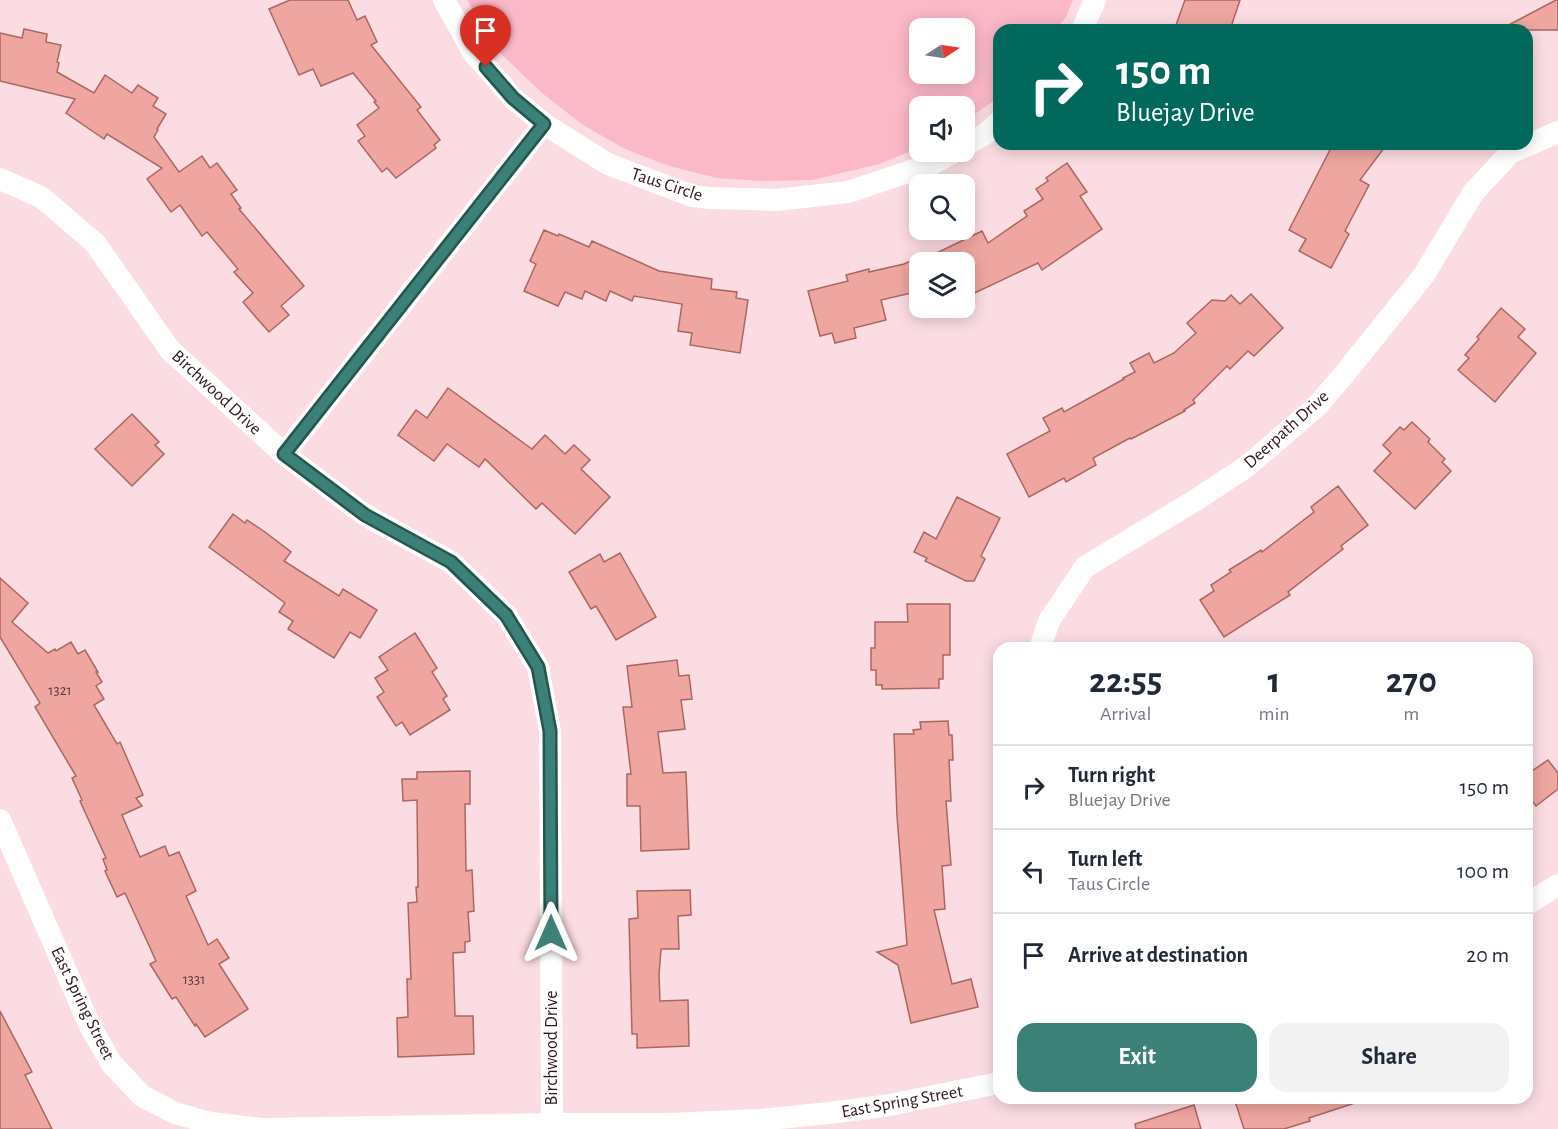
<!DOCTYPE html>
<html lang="en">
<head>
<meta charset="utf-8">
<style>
  :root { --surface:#fff; --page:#f2f2f3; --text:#1f2937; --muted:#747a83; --line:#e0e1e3; --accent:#3b8178 }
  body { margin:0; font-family:"Alegreya Sans",sans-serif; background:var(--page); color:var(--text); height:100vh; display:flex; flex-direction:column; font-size:22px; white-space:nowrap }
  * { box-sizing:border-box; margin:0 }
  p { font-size:20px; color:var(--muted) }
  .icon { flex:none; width:33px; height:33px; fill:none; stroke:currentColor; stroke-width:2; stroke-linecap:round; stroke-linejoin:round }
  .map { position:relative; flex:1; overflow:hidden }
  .details { position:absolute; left:993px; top:642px; width:540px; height:462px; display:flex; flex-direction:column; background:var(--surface); border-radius:18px; box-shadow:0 3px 15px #0003 }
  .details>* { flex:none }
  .hud { position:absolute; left:993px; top:24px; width:540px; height:126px; border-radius:18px; box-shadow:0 3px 15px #0003; background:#00695c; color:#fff; overflow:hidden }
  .needle { width:39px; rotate:78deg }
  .controls { position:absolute; left:909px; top:18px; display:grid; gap:12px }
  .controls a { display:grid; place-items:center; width:66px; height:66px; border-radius:12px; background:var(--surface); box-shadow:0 3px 15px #0003; font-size:30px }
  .pin { position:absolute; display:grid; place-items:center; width:51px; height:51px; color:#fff; margin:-62px -26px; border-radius:50% 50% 50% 0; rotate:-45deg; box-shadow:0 0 6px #0007 }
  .pin .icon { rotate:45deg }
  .me { position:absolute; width:66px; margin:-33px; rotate:0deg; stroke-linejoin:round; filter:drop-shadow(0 0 4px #0008) }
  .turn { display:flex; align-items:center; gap:21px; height:126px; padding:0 24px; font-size:27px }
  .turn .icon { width:78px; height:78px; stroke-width:2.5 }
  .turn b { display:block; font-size:42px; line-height:51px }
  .eta { display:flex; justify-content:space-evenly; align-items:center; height:102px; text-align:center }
  .eta b { font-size:36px; font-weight:700; line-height:42px }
  .button { display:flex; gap:12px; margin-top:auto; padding:12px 24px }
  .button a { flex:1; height:69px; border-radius:18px; background:var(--accent); color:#fff; font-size:24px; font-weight:700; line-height:69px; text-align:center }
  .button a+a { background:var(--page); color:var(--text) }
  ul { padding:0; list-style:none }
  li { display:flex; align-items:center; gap:18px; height:84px; padding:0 24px; border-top:2px solid var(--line) }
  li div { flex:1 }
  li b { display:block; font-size:22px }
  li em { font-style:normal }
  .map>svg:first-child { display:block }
</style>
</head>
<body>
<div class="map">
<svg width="1558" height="1129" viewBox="0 0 1558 1129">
  <rect width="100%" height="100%" fill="#fbdce2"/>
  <!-- green -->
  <path fill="#fbb8c7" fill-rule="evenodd" d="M 467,0 L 1073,0 L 1066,17 L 1055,30 L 999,30 L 999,95 L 992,102 L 965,121 L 964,106 L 920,106 L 919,148 L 879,164 L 812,180 L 761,181 L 717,178 L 669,166 L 625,149 L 583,125 L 542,93 L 496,49 ZM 920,28 L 964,28 L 964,74 L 920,74 Z"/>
  <!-- building -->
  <g fill="#efa6a0" stroke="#aa6762" stroke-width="1.5">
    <path d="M 290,0 L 348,0 L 357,20 L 365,16 L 377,42 L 371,45 L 421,107 L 417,110 L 440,140 L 434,145 L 436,148 L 396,178 L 387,168 L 382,172 L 358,141 L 365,136 L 357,125 L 379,108 L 374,102 L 376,101 L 353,73 L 321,86 L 313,69 L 299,75 L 269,9 Z"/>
    <path d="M 1185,0 L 1240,0 L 1230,30 L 1189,30 L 1176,25 Z"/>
    <path d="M 1556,0 L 1558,0 L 1558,30 L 1499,30 Z"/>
    <path d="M 24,29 L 47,34 L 46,42 L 61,45 L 57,62 L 59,63 L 57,72 L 94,93 L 105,75 L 132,93 L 138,85 L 158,98 L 153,106 L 166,114 L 157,129 L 158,130 L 154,137 L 179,172 L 202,156 L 210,168 L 217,163 L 237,190 L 231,194 L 241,208 L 239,209 L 304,286 L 281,306 L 289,315 L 269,332 L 254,315 L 243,302 L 253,293 L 234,272 L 238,269 L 207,232 L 202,236 L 180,205 L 171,212 L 147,179 L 162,168 L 107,134 L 104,139 L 66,113 L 75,99 L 0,81 L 0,33 L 22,38 Z"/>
    <path d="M 1333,144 L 1387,144 L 1360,180 L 1369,185 L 1345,231 L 1349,234 L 1331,268 L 1299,251 L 1306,239 L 1289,230 Z"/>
    <path d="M 1067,163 L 1087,192 L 1080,196 L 1102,229 L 1042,270 L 1038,263 L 964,298 L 964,262 L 920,262 L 920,291 L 881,300 L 886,320 L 854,328 L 856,338 L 835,343 L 832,333 L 820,336 L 808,291 L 848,281 L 846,275 L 869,269 L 869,272 L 904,264 L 920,257 L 920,261 L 982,231 L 988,243 L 1027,216 L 1024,211 L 1043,199 L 1036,189 L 1048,181 L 1046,178 Z"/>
    <path d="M 544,230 L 558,236 L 559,234 L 589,247 L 592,241 L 659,271 L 712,279 L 711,289 L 737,292 L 736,298 L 748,300 L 740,353 L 690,345 L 692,333 L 678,331 L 682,304 L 634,296 L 632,301 L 610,291 L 606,301 L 585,291 L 582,299 L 565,292 L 558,306 L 524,291 L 536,264 L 530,261 Z"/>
    <path d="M 1251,294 L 1283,328 L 1254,356 L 1248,351 L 1230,369 L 1227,366 L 1193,400 L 1195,403 L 1184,410 L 1185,411 L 1131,439 L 1130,438 L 1093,458 L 1096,465 L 1066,482 L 1064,478 L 1029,497 L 1007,454 L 1050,431 L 1043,418 L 1062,408 L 1064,412 L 1124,379 L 1123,378 L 1135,372 L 1130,363 L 1149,353 L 1154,363 L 1174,353 L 1196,333 L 1187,323 L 1212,300 L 1225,301 L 1231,295 L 1240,304 Z"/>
    <path d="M 1501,308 L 1525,329 L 1518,337 L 1536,353 L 1495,402 L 1458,370 L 1469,358 L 1465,355 L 1479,339 L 1477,337 Z"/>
    <path d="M 448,388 L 532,449 L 545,435 L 565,454 L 574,445 L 590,460 L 581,469 L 610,497 L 575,534 L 542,503 L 536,509 L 485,459 L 479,467 L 447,444 L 434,461 L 398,435 L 416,410 L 427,418 Z"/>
    <path d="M 132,414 L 159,442 L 155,445 L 164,454 L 132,486 L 95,449 Z"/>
    <path d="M 1412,422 L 1430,439 L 1428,442 L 1445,459 L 1442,462 L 1451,471 L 1415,509 L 1374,471 L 1391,453 L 1383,445 L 1400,427 L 1404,430 Z"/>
    <path d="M 1338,486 L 1368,525 L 1341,546 L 1343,549 L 1288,592 L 1290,595 L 1224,637 L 1200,600 L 1214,591 L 1211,585 L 1231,572 L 1229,570 L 1261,550 L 1262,552 L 1314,512 L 1311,507 Z"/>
    <path d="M 957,497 L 1000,518 L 981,556 L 985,559 L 974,581 L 966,581 L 925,561 L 927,558 L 914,552 L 924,532 L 936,539 Z"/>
    <path d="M 233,514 L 245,523 L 247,520 L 265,532 L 291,552 L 284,561 L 339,596 L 343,589 L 377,610 L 360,638 L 350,632 L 334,658 L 288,629 L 293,621 L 279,612 L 285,603 L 209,547 Z"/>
    <path d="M 620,553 L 656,617 L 616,640 L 596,606 L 591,609 L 569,572 L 600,554 L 604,562 Z"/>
    <path d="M 0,578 L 28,603 L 12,622 L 48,653 L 55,649 L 56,651 L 71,642 L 78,654 L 85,650 L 98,672 L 96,672 L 102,682 L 96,686 L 104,699 L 94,705 L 117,744 L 120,742 L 143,795 L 136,798 L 142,806 L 122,815 L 140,857 L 165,846 L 169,856 L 179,852 L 196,891 L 186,896 L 208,945 L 217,939 L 229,958 L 219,964 L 248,1009 L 205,1037 L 196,1024 L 195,1026 L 176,997 L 172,999 L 150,964 L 156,961 L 125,893 L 117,897 L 105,871 L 107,870 L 103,859 L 106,858 L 80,801 L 82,800 L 72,778 L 76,776 L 35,707 L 40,703 L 0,637 Z"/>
    <path d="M 907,604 L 950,604 L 950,655 L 943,655 L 943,679 L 939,679 L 939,688 L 882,689 L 882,685 L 876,685 L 876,670 L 871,670 L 871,648 L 875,648 L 875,622 L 908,622 Z"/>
    <path d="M 415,633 L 437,668 L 432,672 L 447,696 L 443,699 L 450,710 L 410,735 L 402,722 L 396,726 L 377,697 L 384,692 L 375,678 L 388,670 L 379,657 Z"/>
    <path d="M 677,660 L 679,676 L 689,675 L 692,699 L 681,700 L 685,729 L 658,732 L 663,773 L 686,772 L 689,849 L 641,851 L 640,806 L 627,806 L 627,774 L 631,774 L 623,707 L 632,707 L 627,666 Z"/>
    <path d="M 948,721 L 949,735 L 952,735 L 953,760 L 949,760 L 951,801 L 946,801 L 951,865 L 942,866 L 945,909 L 934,910 L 952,984 L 971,979 L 978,1007 L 911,1023 L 898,965 L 877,952 L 907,945 L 897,816 L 894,734 L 914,734 L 913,730 L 921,729 L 920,722 Z"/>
    <path d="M 1548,760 L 1558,773 L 1558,789 L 1536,806 L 1527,794 L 1527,778 L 1529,773 Z"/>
    <path d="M 470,771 L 470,804 L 465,804 L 466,871 L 472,870 L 474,911 L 468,912 L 470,941 L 465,942 L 465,952 L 453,953 L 455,1016 L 473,1016 L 474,1054 L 398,1057 L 397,1018 L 408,1017 L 407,979 L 411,979 L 408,903 L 417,902 L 416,887 L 418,887 L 417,800 L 403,801 L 402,779 L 417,779 L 417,772 Z"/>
    <path d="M 690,890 L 691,915 L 678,916 L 679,949 L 661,949 L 659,975 L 660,1001 L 688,1000 L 689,1046 L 637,1048 L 637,1034 L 632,1034 L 629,919 L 638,918 L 637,891 Z"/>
    <path d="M 0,1011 L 32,1072 L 25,1075 L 52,1129 L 0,1129 Z"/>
    <path d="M 1234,1098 L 1357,1098 L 1358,1102 L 1309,1118 L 1310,1121 L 1284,1129 L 1244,1129 Z"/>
    <path d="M 1194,1105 L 1201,1129 L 1136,1129 L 1135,1124 Z"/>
  </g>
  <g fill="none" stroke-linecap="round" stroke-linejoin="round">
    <!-- street -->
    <g stroke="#fff" stroke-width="22">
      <path d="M 444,0 L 473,52 L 513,98 L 544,124 L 608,164 L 692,196 L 710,198 L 777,200 L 848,192 L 932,164 L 954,152"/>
      <path d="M 1082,30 L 1095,0"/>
      <path d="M 964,146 L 985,134 L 999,122"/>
      <path d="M 0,179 L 41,197 L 95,243 L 170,350 L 284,454 L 365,515 L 451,562 L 506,615 L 538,667 L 550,731 L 552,1124"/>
      <path d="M 284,454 L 544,124"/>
      <path d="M 1040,648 L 1049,621 L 1085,567 L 1199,498 L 1246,467 L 1316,407 L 1342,377 L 1424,275 L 1473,193 L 1510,153 L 1558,132"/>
      <path d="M 0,820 L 90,1026 L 112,1064 L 142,1096 L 175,1113 L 211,1123 L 262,1129"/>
      <path d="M 1527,904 L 1558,885"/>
      <path d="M 264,1129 L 552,1124 L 669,1124 L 759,1120 L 829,1113 L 884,1106 L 999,1083"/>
    </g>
  </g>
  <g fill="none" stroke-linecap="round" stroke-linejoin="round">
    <defs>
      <path id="route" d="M 486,67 L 513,98 L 544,124 L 284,454 L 365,515 L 451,562 L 506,615 L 538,667 L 550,731 L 551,933"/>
    </defs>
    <!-- route casing -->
    <use href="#route" stroke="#26544e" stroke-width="15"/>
    <!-- route -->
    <use href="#route" stroke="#3b8178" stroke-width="10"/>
  </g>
  <g text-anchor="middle" stroke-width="4.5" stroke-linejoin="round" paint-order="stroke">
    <!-- number labels -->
    <g font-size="15" fill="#5f393d">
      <text x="60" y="695">1321</text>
      <text x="194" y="984">1331</text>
    </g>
    <!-- street labels -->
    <g font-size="18" fill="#2f151c" stroke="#fff">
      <text transform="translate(667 184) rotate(18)" y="6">Taus Circle</text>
      <text transform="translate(217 392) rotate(43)" y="6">Birchwood Drive</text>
      <text transform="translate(1286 429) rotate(-42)" y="6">Deerpath Drive</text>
      <text transform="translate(83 1003) rotate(64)" y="6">East Spring Street</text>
      <text transform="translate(551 1048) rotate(-90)" y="6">Birchwood Drive</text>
      <text transform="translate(902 1101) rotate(-10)" y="6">East Spring Street</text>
    </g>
  </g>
</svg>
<div class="controls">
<a><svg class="needle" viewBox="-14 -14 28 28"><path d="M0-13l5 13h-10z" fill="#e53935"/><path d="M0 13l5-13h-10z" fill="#747a83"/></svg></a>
<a><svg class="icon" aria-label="sound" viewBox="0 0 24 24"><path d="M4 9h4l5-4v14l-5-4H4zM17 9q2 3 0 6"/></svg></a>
<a><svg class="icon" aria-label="search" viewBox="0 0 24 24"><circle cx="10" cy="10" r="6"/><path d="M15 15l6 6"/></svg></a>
<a><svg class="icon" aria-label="layers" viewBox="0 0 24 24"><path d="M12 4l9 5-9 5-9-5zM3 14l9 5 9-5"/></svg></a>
</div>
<div class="pin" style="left:486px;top:67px;background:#d93025"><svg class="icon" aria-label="arrive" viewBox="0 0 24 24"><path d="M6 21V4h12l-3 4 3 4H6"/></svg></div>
<svg class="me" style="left:551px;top:933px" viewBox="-20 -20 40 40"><path d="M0-17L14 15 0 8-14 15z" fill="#3b8178" stroke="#fff" stroke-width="4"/></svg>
<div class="hud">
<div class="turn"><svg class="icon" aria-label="right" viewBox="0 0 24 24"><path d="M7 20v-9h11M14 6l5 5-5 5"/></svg><div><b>150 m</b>Bluejay Drive</div></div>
</div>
<section class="details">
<div class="eta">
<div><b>22:55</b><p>Arrival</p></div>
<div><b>1</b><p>min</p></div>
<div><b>270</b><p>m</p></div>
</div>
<ul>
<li><svg class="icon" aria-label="right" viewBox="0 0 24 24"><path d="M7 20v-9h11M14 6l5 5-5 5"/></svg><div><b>Turn right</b><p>Bluejay Drive</p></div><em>150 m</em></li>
<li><svg class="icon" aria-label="left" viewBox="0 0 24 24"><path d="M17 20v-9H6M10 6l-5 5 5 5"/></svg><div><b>Turn left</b><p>Taus Circle</p></div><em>100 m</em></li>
<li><svg class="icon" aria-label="arrive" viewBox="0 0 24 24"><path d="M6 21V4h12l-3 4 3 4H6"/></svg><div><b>Arrive at destination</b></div><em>20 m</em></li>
</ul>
<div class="button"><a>Exit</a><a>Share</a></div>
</section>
</div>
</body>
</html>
